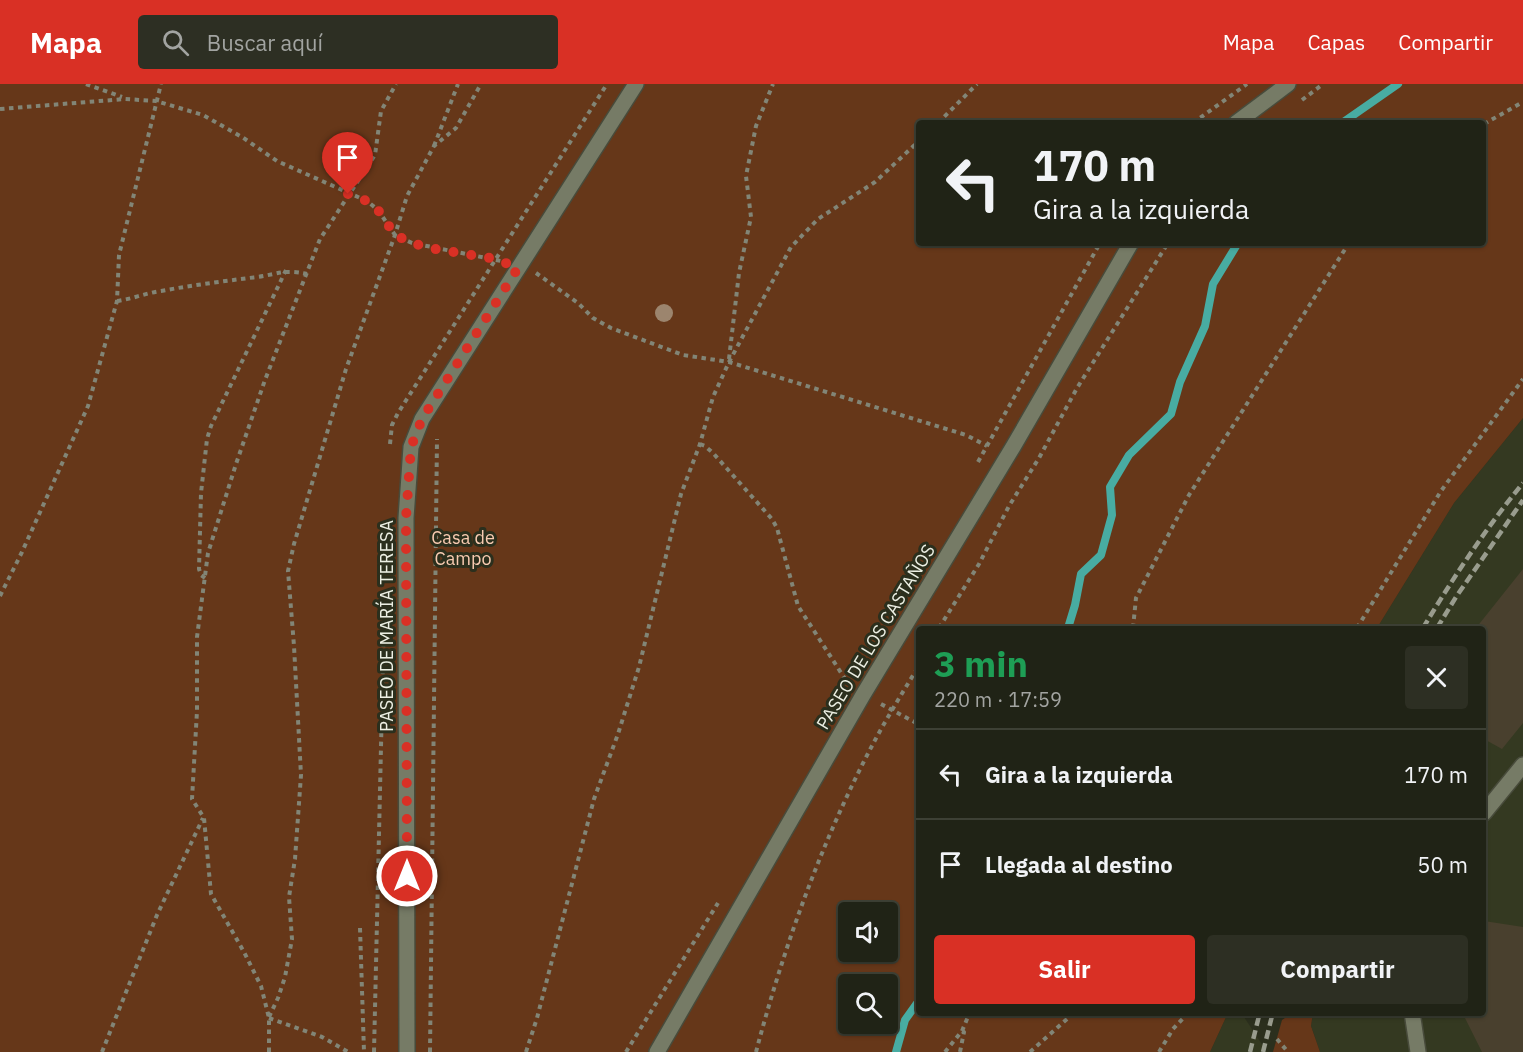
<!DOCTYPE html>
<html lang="es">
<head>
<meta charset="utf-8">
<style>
  :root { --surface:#202316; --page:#2d2f23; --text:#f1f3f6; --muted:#a2a4a1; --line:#3d4035; --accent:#d93025 }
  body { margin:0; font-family:"IBM Plex Sans",sans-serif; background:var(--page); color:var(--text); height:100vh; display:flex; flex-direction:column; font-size:22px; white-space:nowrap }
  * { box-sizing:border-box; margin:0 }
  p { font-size:20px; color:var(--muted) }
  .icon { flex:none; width:33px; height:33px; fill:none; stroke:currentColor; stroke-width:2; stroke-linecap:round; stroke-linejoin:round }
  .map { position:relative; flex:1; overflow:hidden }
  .side { position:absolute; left:916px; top:542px; width:570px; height:390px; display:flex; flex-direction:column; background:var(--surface); border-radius:6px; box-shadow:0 2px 4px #0004,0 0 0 2px var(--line) }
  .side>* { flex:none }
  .banner { position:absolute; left:916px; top:36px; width:570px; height:126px; border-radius:6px; box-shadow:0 2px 4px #0004,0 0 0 2px var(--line); background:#202316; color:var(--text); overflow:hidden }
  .controls { position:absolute; left:838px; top:818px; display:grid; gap:12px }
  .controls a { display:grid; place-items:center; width:60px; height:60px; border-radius:6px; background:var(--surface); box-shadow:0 2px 4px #0004,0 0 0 2px var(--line); font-size:30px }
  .pin { position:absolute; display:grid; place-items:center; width:51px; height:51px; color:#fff; margin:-62px -26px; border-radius:50% 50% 50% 0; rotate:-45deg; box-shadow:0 0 6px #0007 }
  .pin .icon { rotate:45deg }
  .me { position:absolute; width:66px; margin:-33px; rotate:0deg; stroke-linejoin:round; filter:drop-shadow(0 0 4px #0008) }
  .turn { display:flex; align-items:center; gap:21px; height:126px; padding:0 18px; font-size:27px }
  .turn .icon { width:78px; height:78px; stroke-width:2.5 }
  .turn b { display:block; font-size:42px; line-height:51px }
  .round { display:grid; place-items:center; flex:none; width:63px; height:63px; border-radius:6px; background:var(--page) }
  .head { display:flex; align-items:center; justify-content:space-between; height:102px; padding:0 18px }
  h1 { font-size:36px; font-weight:700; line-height:45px; color:#1e9e55 }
  .button { display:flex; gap:12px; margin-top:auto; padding:12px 18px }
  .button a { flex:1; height:69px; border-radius:6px; background:var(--accent); color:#fff; font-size:24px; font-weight:700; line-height:69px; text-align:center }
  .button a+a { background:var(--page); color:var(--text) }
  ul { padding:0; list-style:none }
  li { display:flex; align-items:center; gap:18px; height:90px; padding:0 18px; border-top:2px solid var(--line) }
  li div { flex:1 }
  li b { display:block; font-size:22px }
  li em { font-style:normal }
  header { display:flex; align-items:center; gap:36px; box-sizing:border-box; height:84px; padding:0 30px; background:var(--accent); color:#fff }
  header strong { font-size:28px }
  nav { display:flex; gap:33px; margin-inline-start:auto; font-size:21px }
  .search { width:420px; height:54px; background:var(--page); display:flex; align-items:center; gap:15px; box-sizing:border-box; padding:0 21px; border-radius:6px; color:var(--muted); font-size:22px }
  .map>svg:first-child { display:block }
</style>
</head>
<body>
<header>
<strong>Mapa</strong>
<div class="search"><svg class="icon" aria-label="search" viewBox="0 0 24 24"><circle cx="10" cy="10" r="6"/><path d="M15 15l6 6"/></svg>Buscar aquí</div>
<nav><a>Mapa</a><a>Capas</a><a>Compartir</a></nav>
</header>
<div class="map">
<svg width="1523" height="968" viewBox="0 0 1523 968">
  <rect width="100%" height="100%" fill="#2b2f1d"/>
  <!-- built -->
  <g fill="#343921">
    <path d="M 1523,334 L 1523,968 L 1320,968 L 1311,942 L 1313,929 L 1484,928 L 1484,544 L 1377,544 L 1454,419 Z"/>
    <path d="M 1227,931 L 1244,933 L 1267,968 L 1210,968 Z"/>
  </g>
  <!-- green -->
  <g fill="#663719" fill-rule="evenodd">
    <path d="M 0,0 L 1523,0 L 1523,334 L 1454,419 L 1377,544 L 920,544 L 920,928 L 1246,929 L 1244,933 L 1227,931 L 1210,968 L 0,968 ZM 920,39 L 1484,39 L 1484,159 L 920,159 ZM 849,828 L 888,828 L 888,867 L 849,867 ZM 849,900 L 888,900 L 888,939 L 849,939 Z"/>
    <path d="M 1294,928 L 1313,929 L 1311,942 L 1320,968 L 1273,968 L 1282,936 Z"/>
  </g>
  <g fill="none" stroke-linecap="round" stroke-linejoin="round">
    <!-- stream -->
    <g stroke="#48aca2" stroke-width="8">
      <path d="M 1342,39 L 1398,0"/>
      <path d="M 1068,544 L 1075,521 L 1081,490 L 1101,471 L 1112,431 L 1110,403 L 1129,371 L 1171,330 L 1180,298 L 1205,242 L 1213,200 L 1238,159"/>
      <path d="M 896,968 L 905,936 L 920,915"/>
    </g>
  </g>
  <!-- building -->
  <g fill="#49402e">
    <path d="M 1523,485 L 1523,639 L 1502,665 L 1484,655 L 1484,544 L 1476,544 Z"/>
    <path d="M 1484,837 L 1523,843 L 1523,968 L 1482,968 L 1462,928 L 1484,928 Z"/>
  </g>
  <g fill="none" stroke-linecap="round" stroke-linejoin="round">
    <defs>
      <g id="street">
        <path d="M 1236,39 L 1288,0"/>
        <path d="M 1484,729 L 1523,681"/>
        <path d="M 1412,928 L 1418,968"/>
        <path d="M 407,968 L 406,434 L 411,363 L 422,335 L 636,0"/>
        <path d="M 657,968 L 863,611 L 1013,363 L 1131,159"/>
      </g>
    </defs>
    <!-- street casing -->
    <use href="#street" stroke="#484b3b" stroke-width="18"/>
    <!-- path -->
    <g stroke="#828576" stroke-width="4" stroke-dasharray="4.5 4.5" stroke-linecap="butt">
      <path d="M 86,0 L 122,13"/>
      <path d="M 1302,16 L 1323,0"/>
      <path d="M 0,25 L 125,15 L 156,17 L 203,31 L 242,53 L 277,77 L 367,117 L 378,126 L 395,151 L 412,159 L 501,177"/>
      <path d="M 938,39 L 977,0"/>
      <path d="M 1193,39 L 1247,0"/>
      <path d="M 1484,40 L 1523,18"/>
      <path d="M 434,62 L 458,0"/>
      <path d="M 536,189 L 578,219 L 593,234 L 611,244 L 683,271 L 729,278 L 966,351 L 987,362"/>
      <path d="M 117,217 C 132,215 146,209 161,207 C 193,201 225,197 257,193 C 279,190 283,185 307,190"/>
      <path d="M 729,275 L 739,189 L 751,133 L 746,92 L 756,42 L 773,0"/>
      <path d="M 390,360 L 392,341 L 398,329 L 607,0"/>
      <path d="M 700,360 L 705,362 L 713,369 L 772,435 L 777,444 L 798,522 L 847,598"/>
      <path d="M 978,378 L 1100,159"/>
      <path d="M 205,494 L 201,491 L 199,485 L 201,409 L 207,355 L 211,342 L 286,186"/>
      <path d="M 0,512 L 22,468 L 88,322 L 117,217 L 119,171 L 161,0"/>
      <path d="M 939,544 L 979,480 L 1009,422 L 1039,374 L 1077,304 L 1168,159"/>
      <path d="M 1133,544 L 1136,514 L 1189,411 L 1349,159"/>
      <path d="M 1357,544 L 1441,407 L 1523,295"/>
      <path d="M 881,620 L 920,641"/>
      <path d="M 360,844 L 364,968"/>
      <path d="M 269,933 L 278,914 L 285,893 L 292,855 L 289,813 L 295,775 L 301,691 L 294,562 L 288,487 L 294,460 L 346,285 L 395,151 L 407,112 L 434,62 L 456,44 L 481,0"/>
      <path d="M 269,934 L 322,953 L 348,968"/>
      <path d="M 1277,955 L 1288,968"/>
      <path d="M 102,968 L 157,831 L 203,734"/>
      <path d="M 269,968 L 269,934 L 261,902 L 244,868 L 211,810 L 204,734 L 192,715 L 197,627 L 197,553 L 208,469 L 236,380 L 265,296 L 320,155 L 375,71 L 381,27 L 396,0"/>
      <path d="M 374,968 L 384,532"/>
      <path d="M 430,968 L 437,355"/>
      <path d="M 526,968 L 537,934 L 594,715 L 618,650 L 639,583 L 681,410 L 700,360 L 713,313 L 729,278 L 791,163 L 818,135 L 875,98 L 920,56"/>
      <path d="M 626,968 L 718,819"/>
      <path d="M 756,968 C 784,862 822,756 874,658 C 888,632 904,606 920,580"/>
      <path d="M 945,968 L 962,947 L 970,928"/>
      <path d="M 960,968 L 964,948 L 962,947"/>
      <path d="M 1030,968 L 1075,928"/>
      <path d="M 1159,968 L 1173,945 L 1189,928"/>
    </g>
    <!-- street -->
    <use href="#street" stroke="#767b66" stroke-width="15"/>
    <!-- rail -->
    <g stroke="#999c8e" stroke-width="4.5" stroke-dasharray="9 4.5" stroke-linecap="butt">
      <path d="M 1423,544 C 1453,494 1486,444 1523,399"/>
      <path d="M 1437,544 L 1456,513 L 1523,416"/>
      <path d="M 1250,968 L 1260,928"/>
      <path d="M 1263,968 L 1273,928"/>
    </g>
  </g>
  <!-- trees -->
  <circle fill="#9c856e" cx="664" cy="229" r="9"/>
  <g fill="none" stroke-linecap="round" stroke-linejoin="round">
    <!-- route -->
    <path stroke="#d93025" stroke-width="10" stroke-dasharray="0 18" d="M 348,110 L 367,117 L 378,126 L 395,151 L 412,159 L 429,164 L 496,175 L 518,184 L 422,335 L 411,363 L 406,434 L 407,792"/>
  </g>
  <g text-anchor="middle" stroke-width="6" stroke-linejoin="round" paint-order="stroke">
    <!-- park labels -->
    <g font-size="18" fill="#f9cbb1" stroke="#2b2f1d">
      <text x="463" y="460">Casa de<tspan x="463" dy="21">Campo</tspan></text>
    </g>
    <!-- street labels -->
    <g font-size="18" fill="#ecefe3" stroke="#2b2f1d">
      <text transform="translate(387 542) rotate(-90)" y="6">PASEO DE MARÍA TERESA</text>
      <text transform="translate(876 553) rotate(-59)" y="6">PASEO DE LOS CASTAÑOS</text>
    </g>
  </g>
</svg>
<div class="controls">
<a><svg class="icon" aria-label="sound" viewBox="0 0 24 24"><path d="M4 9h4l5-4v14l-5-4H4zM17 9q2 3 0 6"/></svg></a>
<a><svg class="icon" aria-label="search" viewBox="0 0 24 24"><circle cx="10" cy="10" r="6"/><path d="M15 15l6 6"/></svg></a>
</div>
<div class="pin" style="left:348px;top:110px;background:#d93025"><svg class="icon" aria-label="arrive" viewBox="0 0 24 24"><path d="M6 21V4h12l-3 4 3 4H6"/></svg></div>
<svg class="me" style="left:407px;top:792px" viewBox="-20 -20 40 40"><circle r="17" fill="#d93025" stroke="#fff" stroke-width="3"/><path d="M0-11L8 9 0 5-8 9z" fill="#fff"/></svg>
<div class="banner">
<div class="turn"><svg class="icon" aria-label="left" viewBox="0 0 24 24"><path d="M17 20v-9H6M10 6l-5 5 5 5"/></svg><div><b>170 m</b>Gira a la izquierda</div></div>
</div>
<section class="side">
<div class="head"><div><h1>3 min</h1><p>220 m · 17:59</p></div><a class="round"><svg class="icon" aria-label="close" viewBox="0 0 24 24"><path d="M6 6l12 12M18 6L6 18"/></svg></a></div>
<ul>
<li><svg class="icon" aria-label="left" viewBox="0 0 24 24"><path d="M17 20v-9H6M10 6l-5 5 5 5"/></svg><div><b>Gira a la izquierda</b></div><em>170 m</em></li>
<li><svg class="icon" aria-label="arrive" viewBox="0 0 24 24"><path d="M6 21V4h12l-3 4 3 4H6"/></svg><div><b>Llegada al destino</b></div><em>50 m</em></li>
</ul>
<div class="button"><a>Salir</a><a>Compartir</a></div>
</section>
</div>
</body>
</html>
